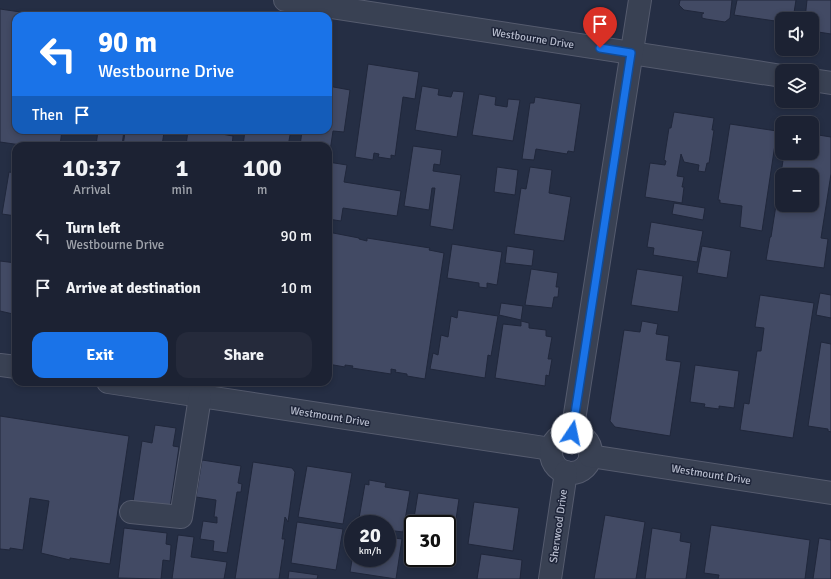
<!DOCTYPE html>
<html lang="en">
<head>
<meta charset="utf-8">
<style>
  :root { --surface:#1c2233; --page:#252a3b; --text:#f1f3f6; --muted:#a0a4ac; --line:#3a3f4e; --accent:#1a73e8 }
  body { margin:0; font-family:Signika,sans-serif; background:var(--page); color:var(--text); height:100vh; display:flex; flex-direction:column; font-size:15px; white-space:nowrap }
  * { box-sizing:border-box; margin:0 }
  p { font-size:13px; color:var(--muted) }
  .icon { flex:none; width:22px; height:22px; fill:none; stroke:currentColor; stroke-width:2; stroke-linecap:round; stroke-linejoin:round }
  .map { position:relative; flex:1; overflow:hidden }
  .panel { position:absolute; left:12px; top:142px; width:320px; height:244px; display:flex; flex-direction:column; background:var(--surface); border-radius:12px; box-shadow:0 2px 6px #0003,0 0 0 1px var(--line) }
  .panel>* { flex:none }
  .hud { position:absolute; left:12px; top:12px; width:320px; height:122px; border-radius:12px; box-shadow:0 2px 6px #0003,0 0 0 1px var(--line); background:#1a73e8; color:#fff; overflow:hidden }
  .buttons { position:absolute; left:775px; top:12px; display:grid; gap:8px }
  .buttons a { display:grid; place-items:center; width:44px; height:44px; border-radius:8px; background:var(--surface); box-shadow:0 2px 6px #0003,0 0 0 1px var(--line); font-size:20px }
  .speed { position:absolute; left:344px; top:515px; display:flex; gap:8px; font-size:20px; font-weight:700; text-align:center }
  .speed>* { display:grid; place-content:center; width:52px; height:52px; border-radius:50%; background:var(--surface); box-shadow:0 2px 6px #0003,0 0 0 1px var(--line); line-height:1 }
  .speed small { font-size:10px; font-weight:400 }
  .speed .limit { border:2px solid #111; border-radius:6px; background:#fff; color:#111 }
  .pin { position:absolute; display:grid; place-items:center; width:34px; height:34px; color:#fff; margin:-41px -17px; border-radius:50% 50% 50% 0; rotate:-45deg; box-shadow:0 0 4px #0007 }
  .pin .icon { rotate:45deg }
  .me { position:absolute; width:44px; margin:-22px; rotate:11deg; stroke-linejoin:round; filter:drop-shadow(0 0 3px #0008) }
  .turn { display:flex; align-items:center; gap:14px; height:84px; padding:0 20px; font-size:18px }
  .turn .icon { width:52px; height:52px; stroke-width:2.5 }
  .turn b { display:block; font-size:28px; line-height:34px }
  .then { display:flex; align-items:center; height:38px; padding:0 20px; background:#0003; gap:8px; font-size:15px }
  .eta { display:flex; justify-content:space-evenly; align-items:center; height:68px; text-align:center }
  .eta b { font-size:24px; font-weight:700; line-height:28px }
  .button { display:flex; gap:8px; margin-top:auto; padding:8px 20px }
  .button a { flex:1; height:46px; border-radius:12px; background:var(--accent); color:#fff; font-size:16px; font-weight:700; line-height:46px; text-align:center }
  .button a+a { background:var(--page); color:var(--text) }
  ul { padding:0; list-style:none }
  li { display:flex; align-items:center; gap:12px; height:52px; padding:0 20px }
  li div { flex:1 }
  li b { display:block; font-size:15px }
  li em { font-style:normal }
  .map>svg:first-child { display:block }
</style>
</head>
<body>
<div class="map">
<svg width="831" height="579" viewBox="0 0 831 579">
  <rect width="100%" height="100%" fill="#252e44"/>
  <!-- building -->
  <g fill="#424a64" stroke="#20273b" fill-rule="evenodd">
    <path d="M 680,0 L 732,0 L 730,18 L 725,22 L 706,19 L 702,18 L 702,14 L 704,13 L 684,10 L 679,5 Z"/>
    <path d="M 737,0 L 796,0 L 793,19 L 782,19 L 782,22 L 734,15 Z"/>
    <path d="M 807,0 L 831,0 L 831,34 L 812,31 L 812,19 L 805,19 Z"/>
    <path d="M 0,9 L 48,16 L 16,16 L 16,130 L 62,130 L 60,146 L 28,146 L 0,142 Z"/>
    <path d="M 368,64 L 419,72 L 415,99 L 403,97 L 395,156 L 391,155 L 391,159 L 378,157 L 379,154 L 374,153 L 373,160 L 355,157 Z"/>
    <path d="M 328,86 L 350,90 L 344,132 L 333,131 L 329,158 L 328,158 L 328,146 L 300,146 L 302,131 L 300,131 L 328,130 Z"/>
    <path d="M 422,86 L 439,89 L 438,95 L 451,97 L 453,91 L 464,92 L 457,137 L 415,130 Z"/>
    <path d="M 479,94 L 496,97 L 495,105 L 507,107 L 508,99 L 520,100 L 513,141 L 472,135 Z"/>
    <path d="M 535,97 L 581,104 L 574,152 L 568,151 L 567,154 L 536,149 L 534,160 L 522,159 L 530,103 L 534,103 Z"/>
    <path d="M 674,112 L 714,118 L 712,130 L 714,130 L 709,163 L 707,163 L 705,172 L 698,171 L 699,165 L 684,162 L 681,154 L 677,176 L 684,177 L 682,187 L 684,187 L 682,203 L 645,197 L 650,163 L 665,165 L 666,161 L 664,160 L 669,128 L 671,128 Z"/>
    <path d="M 730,124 L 777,131 L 762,231 L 740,227 L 742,206 L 720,203 L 720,200 L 718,200 Z"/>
    <path d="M 98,130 L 124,130 L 122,146 L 96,146 Z"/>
    <path d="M 133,130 L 151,130 L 164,132 L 162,146 L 123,146 L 125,132 L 132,133 Z"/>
    <path d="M 188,130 L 210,130 L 210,132 L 233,136 L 232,146 L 186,146 Z"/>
    <path d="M 245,130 L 291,130 L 288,146 L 243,146 Z"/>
    <path d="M 812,134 L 831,137 L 831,174 L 821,238 L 828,239 L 824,268 L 766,260 L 770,237 L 771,237 L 784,154 L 783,153 L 812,153 ZM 782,175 L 812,175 L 812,205 L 782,205 Z"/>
    <path d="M 413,146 L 442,150 L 440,165 L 434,164 L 433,171 L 461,175 L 453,230 L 430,226 L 435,188 L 432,188 L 429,210 L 404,206 Z"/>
    <path d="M 328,162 L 347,165 L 344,182 L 401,191 L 397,216 L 343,208 L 341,221 L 328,219 Z"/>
    <path d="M 497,167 L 518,170 L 515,195 L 494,192 Z"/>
    <path d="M 530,167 L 552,170 L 549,193 L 571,197 L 564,241 L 514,234 L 521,188 L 526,189 Z"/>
    <path d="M 9,172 L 16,173 L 16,216 L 2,214 Z"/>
    <path d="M 674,203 L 705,208 L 703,220 L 672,214 Z"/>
    <path d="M 651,222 L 703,231 L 697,262 L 653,255 L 654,248 L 647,247 Z"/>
    <path d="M 328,232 L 359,238 L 359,239 L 367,241 L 367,238 L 430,248 L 429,250 L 444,253 L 425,379 L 407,376 L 407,374 L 395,372 L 396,370 L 391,369 L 391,374 L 352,368 L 353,366 L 345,365 L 345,367 L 328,364 Z"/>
    <path d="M 452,244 L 502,252 L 497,285 L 487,283 L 487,288 L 479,287 L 479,283 L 447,278 Z"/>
    <path d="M 507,246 L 534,250 L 532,266 L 505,263 Z"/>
    <path d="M 702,246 L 731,251 L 727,278 L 697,273 Z"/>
    <path d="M 0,261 L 16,263 L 16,320 L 12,319 L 13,314 L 0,311 Z"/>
    <path d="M 531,269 L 558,273 L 556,287 L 559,287 L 558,297 L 554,297 L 552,308 L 525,305 Z"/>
    <path d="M 637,269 L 683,276 L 678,312 L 631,305 Z"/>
    <path d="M 820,293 L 831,295 L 831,318 L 816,315 Z"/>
    <path d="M 760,295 L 814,303 L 793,438 L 740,430 L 744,403 L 749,404 L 757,351 L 761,351 L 764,328 L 755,327 Z"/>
    <path d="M 501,303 L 523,306 L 521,320 L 499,315 Z"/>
    <path d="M 458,310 L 498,316 L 491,356 L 488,355 L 485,378 L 430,369 L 433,353 L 438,355 L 441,335 L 448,337 L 451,316 L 457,318 Z"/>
    <path d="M 521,321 L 529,323 L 529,328 L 546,330 L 546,336 L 552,337 L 548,359 L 552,359 L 549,376 L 546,375 L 545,386 L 495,378 L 503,324 L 521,326 Z"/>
    <path d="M 642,321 L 658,324 L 656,334 L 669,336 L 666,360 L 681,362 L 670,436 L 615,427 L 610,421 L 624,330 L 640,332 Z"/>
    <path d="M 821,342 L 831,344 L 831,432 L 828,431 L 828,429 L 808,426 Z"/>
    <path d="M 695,365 L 739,371 L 734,408 L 719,406 L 719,409 L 704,407 L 705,404 L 690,402 Z"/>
    <path d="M 0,416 L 129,436 L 110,564 L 70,558 L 70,560 L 41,553 L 49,501 L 30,498 L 23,550 L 10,548 L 10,550 L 0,549 Z"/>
    <path d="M 155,425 L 176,428 L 173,446 L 179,447 L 170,508 L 133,502 L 142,441 L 152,443 Z"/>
    <path d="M 202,460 L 241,466 L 238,483 L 242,484 L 241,492 L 237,492 L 227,553 L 213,551 L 214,541 L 200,539 L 203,521 L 217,523 L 217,517 L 214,517 L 216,500 L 196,497 Z"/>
    <path d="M 253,462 L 292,468 L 295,472 L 288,522 L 285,517 L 282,539 L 285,539 L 279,579 L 235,579 Z"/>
    <path d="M 307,466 L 352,473 L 343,524 L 298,517 Z"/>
    <path d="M 369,480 L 386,483 L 385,487 L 410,491 L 403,532 L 387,530 L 387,524 L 358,524 L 365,484 L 369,485 Z"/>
    <path d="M 418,493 L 459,499 L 455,526 L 450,526 L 447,546 L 447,524 L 413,524 L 413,557 L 408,556 Z"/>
    <path d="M 474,502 L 519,508 L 513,551 L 468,544 Z"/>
    <path d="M 605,515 L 645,522 L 636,579 L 594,579 Z"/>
    <path d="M 297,522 L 343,529 L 336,570 L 291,563 Z"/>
    <path d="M 711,525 L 810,540 L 805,579 L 718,579 L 719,575 L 704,573 Z"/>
    <path d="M 124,528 L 167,533 L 166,544 L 171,545 L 170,561 L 163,560 L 161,579 L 118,578 Z"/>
    <path d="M 652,528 L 681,533 L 680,541 L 691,543 L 686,579 L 645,579 Z"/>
    <path d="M 178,535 L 194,537 L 191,557 L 227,562 L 224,579 L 172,579 Z"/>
    <path d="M 387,537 L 402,539 L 396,579 L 350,572 L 353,554 L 353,558 L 387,558 Z"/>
    <path d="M 819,538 L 831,540 L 831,579 L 813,579 Z"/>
    <path d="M 481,554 L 522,560 L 520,579 L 477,579 Z"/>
    <path d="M 289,571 L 318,575 L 317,579 L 288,579 Z"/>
  </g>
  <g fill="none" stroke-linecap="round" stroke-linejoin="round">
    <defs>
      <g id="minor">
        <path d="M 285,0 L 782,76"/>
        <path d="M 812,80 L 831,83"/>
        <path d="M 0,365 L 16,367"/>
        <path d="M 108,382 L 551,449"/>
        <path d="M 572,433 L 640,0"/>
        <circle cx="571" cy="453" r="20"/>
        <path d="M 590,456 L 831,493"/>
        <path d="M 131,512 L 181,517 L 200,397"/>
        <path d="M 550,579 L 566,472"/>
      </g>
    </defs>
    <!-- minor casing -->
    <use href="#minor" stroke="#555b6e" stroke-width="24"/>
    <!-- minor -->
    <use href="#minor" stroke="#394153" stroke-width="22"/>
  </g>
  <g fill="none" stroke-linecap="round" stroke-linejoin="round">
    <defs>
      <path id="route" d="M 572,433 L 631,53 L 600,48"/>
    </defs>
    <!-- route casing -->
    <use href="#route" stroke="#114b97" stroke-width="10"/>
    <!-- route -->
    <use href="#route" stroke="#1a73e8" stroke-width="7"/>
  </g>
  <g text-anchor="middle" stroke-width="3" stroke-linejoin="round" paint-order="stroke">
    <!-- street labels -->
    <g font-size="11" fill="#b7bccd" stroke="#1e2539">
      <text transform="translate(533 38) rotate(9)" y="4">Westbourne Drive</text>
      <text transform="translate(330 416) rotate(9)" y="4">Westmount Drive</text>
      <text transform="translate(711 474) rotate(9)" y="4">Westmount Drive</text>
      <text transform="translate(558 526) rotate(-82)" y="4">Sherwood Drive</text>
    </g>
  </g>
</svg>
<div class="buttons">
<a><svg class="icon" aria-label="sound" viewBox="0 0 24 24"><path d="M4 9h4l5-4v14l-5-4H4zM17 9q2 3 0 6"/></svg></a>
<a><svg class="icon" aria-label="layers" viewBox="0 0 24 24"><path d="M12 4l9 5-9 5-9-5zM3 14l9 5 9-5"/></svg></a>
<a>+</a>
<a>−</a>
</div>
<div class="speed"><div>20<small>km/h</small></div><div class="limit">30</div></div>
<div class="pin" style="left:600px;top:48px;background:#d93025"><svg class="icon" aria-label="arrive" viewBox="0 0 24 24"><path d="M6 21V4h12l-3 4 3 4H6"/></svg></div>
<svg class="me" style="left:572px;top:433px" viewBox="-20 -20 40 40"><circle r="19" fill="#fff"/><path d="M0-13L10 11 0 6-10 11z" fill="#1a73e8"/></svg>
<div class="hud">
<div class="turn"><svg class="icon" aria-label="left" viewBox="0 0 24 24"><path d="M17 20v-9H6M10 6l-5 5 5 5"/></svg><div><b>90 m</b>Westbourne Drive</div></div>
<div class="then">Then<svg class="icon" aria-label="arrive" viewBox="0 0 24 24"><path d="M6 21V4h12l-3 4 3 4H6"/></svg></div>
</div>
<section class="panel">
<div class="eta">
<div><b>10:37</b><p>Arrival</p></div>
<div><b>1</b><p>min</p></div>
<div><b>100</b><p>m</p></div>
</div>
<ul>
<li><svg class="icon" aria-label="left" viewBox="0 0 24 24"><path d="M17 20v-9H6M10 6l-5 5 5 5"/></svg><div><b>Turn left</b><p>Westbourne Drive</p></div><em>90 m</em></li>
<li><svg class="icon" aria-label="arrive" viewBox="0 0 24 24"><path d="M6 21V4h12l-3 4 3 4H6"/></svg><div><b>Arrive at destination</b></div><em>10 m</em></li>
</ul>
<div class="button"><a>Exit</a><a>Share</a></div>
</section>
</div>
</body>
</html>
